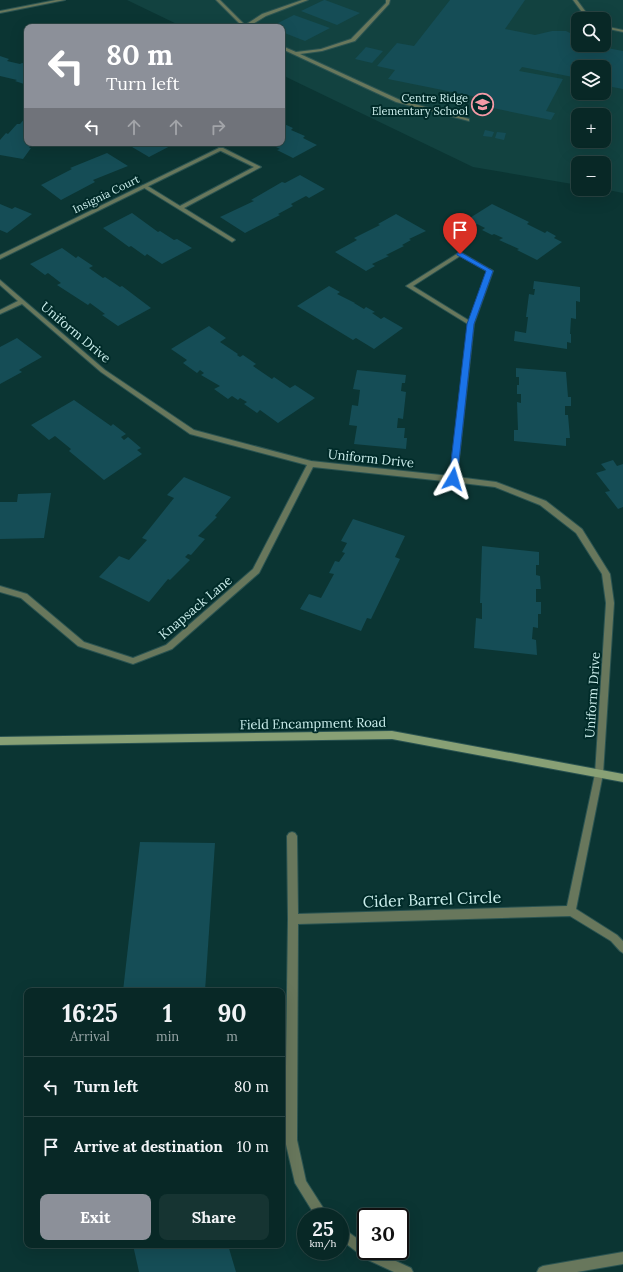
<!DOCTYPE html>
<html lang="en">
<head>
<meta charset="utf-8">
<style>
  :root { --surface:#082826; --page:#163432; --text:#f1f3f6; --muted:#98a6a7; --line:#294443; --accent:#8c9099 }
  body { margin:0; font-family:Lora,serif; background:var(--page); color:var(--text); height:100vh; display:flex; flex-direction:column; font-size:15px; white-space:nowrap }
  * { box-sizing:border-box; margin:0 }
  p { font-size:13px; color:var(--muted) }
  .icon { flex:none; width:22px; height:22px; fill:none; stroke:currentColor; stroke-width:2; stroke-linecap:round; stroke-linejoin:round }
  .map { position:relative; flex:1; overflow:hidden }
  .drawer { position:absolute; left:24px; top:988px; width:261px; height:260px; display:flex; flex-direction:column; background:var(--surface); border-radius:8px; box-shadow:0 4px 16px #0002,0 0 0 1px var(--line) }
  .drawer>* { flex:none }
  .hud { position:absolute; left:24px; top:24px; width:261px; height:122px; border-radius:8px; box-shadow:0 4px 16px #0002,0 0 0 1px var(--line); background:#8c9099; color:#fff; overflow:hidden }
  .controls { position:absolute; left:571px; top:12px; display:grid; gap:8px }
  .controls a { display:grid; place-items:center; width:40px; height:40px; border-radius:8px; background:var(--surface); box-shadow:0 4px 16px #0002,0 0 0 1px var(--line); font-size:20px }
  .speed { position:absolute; left:297px; top:1208px; display:flex; gap:8px; font-size:20px; font-weight:700; text-align:center }
  .speed>* { display:grid; place-content:center; width:52px; height:52px; border-radius:50%; background:var(--surface); box-shadow:0 4px 16px #0002,0 0 0 1px var(--line); line-height:1 }
  .speed small { font-size:10px; font-weight:400 }
  .speed .limit { border:2px solid #111; border-radius:6px; background:#fff; color:#111 }
  .pin { position:absolute; display:grid; place-items:center; width:34px; height:34px; color:#fff; margin:-41px -17px; border-radius:50% 50% 50% 0; rotate:-45deg; box-shadow:0 0 4px #0007 }
  .pin .icon { rotate:45deg }
  .me { position:absolute; width:44px; margin:-22px; rotate:7deg; stroke-linejoin:round; filter:drop-shadow(0 0 3px #0008) }
  .turn { display:flex; align-items:center; gap:14px; height:84px; padding:0 16px; font-size:18px }
  .turn .icon { width:52px; height:52px; stroke-width:2.5 }
  .turn b { display:block; font-size:28px; line-height:34px }
  .lanes { display:flex; align-items:center; height:38px; padding:0 16px; background:#0003; justify-content:center; gap:20px; direction:ltr }
  .lanes .off { opacity:.35 }
  .eta { display:flex; justify-content:space-evenly; align-items:center; height:68px; text-align:center }
  .eta b { font-size:24px; font-weight:800; line-height:28px }
  .action { display:flex; gap:8px; margin-top:auto; padding:8px 16px }
  .action a { flex:1; height:46px; border-radius:8px; background:var(--accent); color:#fff; font-size:16px; font-weight:800; line-height:46px; text-align:center }
  .action a+a { background:var(--page); color:var(--text) }
  ul { padding:0; list-style:none }
  li { display:flex; align-items:center; gap:12px; height:60px; padding:0 16px; border-top:1px solid var(--line) }
  li div { flex:1 }
  li b { display:block; font-size:15px }
  li em { font-style:normal }
  .map>svg:first-child { display:block }
</style>
</head>
<body>
<div class="map">
<svg width="623" height="1272" viewBox="0 0 623 1272">
  <rect width="100%" height="100%" fill="#0b3533"/>
  <!-- built -->
  <path fill="#124240" fill-rule="evenodd" d="M 127,0 L 623,0 L 623,193 L 603,189 L 604,189 L 604,163 L 578,163 L 578,185 L 473,167 L 282,75 L 282,27 L 183,27 ZM 578,19 L 604,19 L 604,45 L 578,45 ZM 578,67 L 604,67 L 604,93 L 578,93 ZM 578,115 L 604,115 L 604,141 L 578,141 Z"/>
  <!-- building -->
  <g fill="#154d56">
    <path d="M 324,0 L 325,0 L 360,13 L 337,25 L 301,11 Z"/>
    <path d="M 450,0 L 525,0 L 505,29 L 535,35 L 552,31 L 566,31 L 578,37 L 578,45 L 592,45 L 623,51 L 623,89 L 607,86 L 609,83 L 604,82 L 604,67 L 578,67 L 578,78 L 522,67 L 519,71 L 563,79 L 546,111 L 555,113 L 551,120 L 488,107 L 492,100 L 388,79 L 395,70 L 377,66 L 397,43 L 414,46 Z"/>
    <path d="M 294,15 L 330,28 L 305,41 L 282,32 L 282,27 L 270,27 Z"/>
    <path d="M 366,47 L 383,51 L 372,63 L 355,59 Z"/>
    <path d="M 0,56 L 9,59 L 7,61 L 20,64 L 22,63 L 27,64 L 27,85 L 15,81 L 17,80 L 0,76 Z"/>
    <path d="M 27,116 L 27,143 L 33,143 L 29,148 L 31,148 L 23,159 L 0,155 L 0,140 L 6,133 L 8,134 L 17,124 L 20,124 Z"/>
    <path d="M 282,123 L 293,128 L 291,130 L 305,136 L 303,138 L 317,145 L 293,158 L 277,150 L 280,149 L 268,143 L 282,143 Z"/>
    <path d="M 485,130 L 494,132 L 492,137 L 483,136 Z"/>
    <path d="M 497,132 L 506,133 L 504,140 L 495,138 Z"/>
    <path d="M 129,143 L 176,143 L 149,157 L 127,144 Z"/>
    <path d="M 107,153 L 128,166 L 93,180 L 95,182 L 61,200 L 41,185 L 72,169 L 70,168 Z"/>
    <path d="M 300,175 L 325,189 L 309,198 L 306,196 L 291,204 L 293,206 L 278,214 L 280,215 L 245,233 L 220,217 L 254,201 L 251,200 L 282,182 L 285,183 Z"/>
    <path d="M 0,204 L 12,209 L 15,207 L 32,214 L 7,233 L 0,230 Z"/>
    <path d="M 492,204 L 529,222 L 527,224 L 545,233 L 547,231 L 556,236 L 554,238 L 562,242 L 537,260 L 517,250 L 519,249 L 499,240 L 503,238 L 494,234 L 492,235 L 482,230 L 485,228 L 477,224 L 475,226 L 465,221 Z"/>
    <path d="M 132,213 L 158,232 L 160,231 L 174,240 L 177,239 L 192,248 L 162,264 L 147,254 L 145,256 L 131,246 L 129,247 L 103,228 Z"/>
    <path d="M 396,214 L 426,231 L 409,239 L 411,240 L 402,245 L 404,246 L 386,255 L 389,256 L 372,264 L 375,266 L 366,271 L 335,252 L 357,240 L 354,238 L 380,225 L 378,224 Z"/>
    <path d="M 62,248 L 76,258 L 78,256 L 93,266 L 89,268 L 103,278 L 105,277 L 120,287 L 122,286 L 151,308 L 118,326 L 102,315 L 105,314 L 90,303 L 88,305 L 57,285 L 61,283 L 48,273 L 45,275 L 30,264 Z"/>
    <path d="M 534,281 L 580,287 L 580,302 L 576,301 L 576,319 L 571,318 L 570,334 L 571,334 L 571,343 L 567,342 L 567,349 L 514,341 L 515,331 L 526,333 L 528,317 L 526,317 L 529,294 L 534,295 L 535,289 L 533,289 Z"/>
    <path d="M 329,286 L 340,292 L 337,294 L 355,303 L 354,303 L 364,309 L 366,307 L 375,312 L 372,313 L 381,319 L 384,317 L 403,328 L 374,349 L 356,338 L 353,340 L 297,306 Z"/>
    <path d="M 209,326 L 226,338 L 220,342 L 238,354 L 237,355 L 240,357 L 243,355 L 256,364 L 253,366 L 272,379 L 274,377 L 290,388 L 295,385 L 315,398 L 278,423 L 260,410 L 257,413 L 244,404 L 247,402 L 240,398 L 238,400 L 232,396 L 228,399 L 214,389 L 220,386 L 201,375 L 204,373 L 200,370 L 197,373 L 183,363 L 187,360 L 171,349 Z"/>
    <path d="M 17,338 L 42,357 L 19,370 L 22,372 L 0,384 L 0,347 Z"/>
    <path d="M 516,368 L 566,372 L 568,397 L 571,397 L 571,406 L 565,406 L 565,415 L 568,415 L 570,438 L 566,438 L 566,446 L 514,441 L 514,430 L 518,430 L 517,402 L 521,403 L 521,394 L 517,394 L 517,385 L 519,385 L 519,377 L 516,377 Z"/>
    <path d="M 357,370 L 406,375 L 405,383 L 402,383 L 401,391 L 406,392 L 403,419 L 398,418 L 397,428 L 405,428 L 404,438 L 407,438 L 406,449 L 354,444 L 357,426 L 349,425 L 352,405 L 358,406 L 360,390 L 353,389 Z"/>
    <path d="M 74,400 L 111,426 L 113,424 L 126,434 L 121,437 L 124,440 L 128,437 L 141,448 L 137,450 L 142,454 L 104,480 L 69,451 L 71,449 L 55,436 L 49,440 L 31,425 Z"/>
    <path d="M 613,460 L 617,466 L 623,464 L 623,507 L 618,509 L 605,492 L 610,491 L 596,473 L 606,470 L 601,464 Z"/>
    <path d="M 184,477 L 231,497 L 215,516 L 217,517 L 198,536 L 205,539 L 191,555 L 188,554 L 185,557 L 190,560 L 170,580 L 168,579 L 149,602 L 99,577 L 119,556 L 129,560 L 147,540 L 142,538 L 174,498 L 167,495 Z"/>
    <path d="M 51,493 L 44,538 L 0,539 L 0,502 L 17,502 L 18,494 Z"/>
    <path d="M 353,519 L 405,536 L 395,557 L 400,559 L 371,619 L 367,618 L 361,631 L 300,609 L 309,594 L 321,598 L 334,574 L 329,573 L 335,561 L 339,562 L 345,553 L 342,552 L 347,543 L 341,541 Z"/>
    <path d="M 482,546 L 539,552 L 539,565 L 536,565 L 536,575 L 540,576 L 541,589 L 536,589 L 536,602 L 541,602 L 541,614 L 538,614 L 538,628 L 533,627 L 532,639 L 536,640 L 537,655 L 474,648 L 476,618 L 482,619 L 482,603 L 480,603 Z"/>
    <path d="M 140,842 L 215,843 L 205,991 L 123,991 Z"/>
    <path d="M 133,1245 L 228,1245 L 236,1272 L 139,1272 Z"/>
  </g>
  <g fill="none" stroke-linecap="round" stroke-linejoin="round">
    <defs>
      <g id="lane">
        <path d="M 216,0 L 220,0 L 245,25 L 262,14 L 302,0 L 308,0 L 266,16 L 248,27 L 243,27 Z"/>
        <path d="M 386,0 L 390,0 L 389,4 L 355,41 L 322,51 L 300,54 L 400,100 L 469,119 L 469,121 L 396,102 L 282,49 L 282,46 L 296,52 L 321,49 L 351,39 L 386,3 Z"/>
        <path d="M 573,0 L 577,0 L 591,19 L 587,19 Z"/>
        <path d="M 604,26 L 623,30 L 623,32 L 604,28 Z"/>
        <path d="M 219,148 L 223,148 L 261,167 L 184,208 L 234,239 L 235,240 L 232,242 L 141,186 L 146,185 L 180,206 L 254,167 L 219,150 Z"/>
        <path d="M 460,252 L 493,271 L 488,272 L 460,256 L 413,286 L 473,323 L 474,324 L 471,326 L 406,286 Z"/>
      </g>
      <g id="street">
        <path d="M 56,0 L 65,0 L 0,13 L 0,11 Z"/>
        <path d="M 219,148 L 224,149 L 0,259 L 0,255 Z"/>
        <path d="M 490,269 L 493,271 L 474,324 L 457,477 L 496,482 L 546,501 L 582,529 L 610,574 L 614,603 L 603,774 L 576,909 L 617,935 L 623,941 L 623,953 L 620,951 L 611,941 L 570,916 L 298,924 L 297,1140 L 306,1181 L 329,1217 L 316,1217 L 295,1183 L 285,1140 L 288,919 L 287,836 L 289,833 L 292,832 L 295,833 L 297,836 L 298,914 L 567,906 L 595,774 L 606,603 L 602,574 L 576,533 L 540,505 L 495,487 L 453,482 L 313,467 L 259,573 L 172,649 L 133,664 L 81,647 L 78,646 L 21,598 L 0,592 L 0,586 L 27,594 L 84,642 L 133,658 L 166,645 L 253,569 L 307,465 L 190,434 L 101,372 L 22,304 L 0,314 L 0,310 L 18,301 L 0,285 L 0,280 L 105,370 L 194,430 L 311,461 L 450,476 L 468,324 L 487,271 Z"/>
        <path d="M 340,1226 L 366,1245 L 366,1251 L 374,1251 L 411,1268 L 413,1272 L 394,1272 L 366,1259 L 340,1239 Z"/>
        <path d="M 623,1252 L 623,1264 L 577,1272 L 537,1272 L 539,1268 L 543,1266 Z"/>
      </g>
      <path id="secondary" d="M 392,731 L 623,774 L 623,782 L 392,739 L 0,745 L 0,737 Z"/>
    </defs>
    <!-- lane casing -->
    <use href="#lane" stroke="#2a5351" stroke-width="2"/>
    <!-- street casing -->
    <use href="#street" stroke="#2a5351" stroke-width="2"/>
    <!-- secondary casing -->
    <use href="#secondary" stroke="#2a5351" stroke-width="2"/>
    <!-- lane -->
    <use href="#lane" fill="#68775c" fill-rule="evenodd"/>
    <!-- street -->
    <use href="#street" fill="#68775c" fill-rule="evenodd"/>
    <!-- secondary -->
    <use href="#secondary" fill="#88a075" fill-rule="evenodd"/>
  </g>
  <!-- route -->
  <path fill="#1a73e8" stroke="#114b97" d="M 457,253 L 462,253 L 493,271 L 474,324 L 457,479 L 453,482 L 449,479 L 467,324 L 486,271 L 457,255 Z"/>
  <!-- icons -->
  <defs>
    <symbol id="school-ring" viewBox="-11 -11 22 22"><circle r="9.5" fill="#002b29" stroke="#f49aa6" stroke-width="1.5"/><path d="M0-5L7-2L0 1L-7-2ZM-4 1L0 2.5L4 1V4Q0 6-4 4Z" fill="#f49aa6"/></symbol>
  </defs>
  <g fill-rule="evenodd">
    <use href="#school-ring" x="470" y="92" width="25" height="25"/>
  </g>
  <g text-anchor="middle" stroke-width="4" stroke-linejoin="round" paint-order="stroke">
    <!-- far-poi labels -->
    <g font-size="11" fill="#cbeeec" stroke="#002b29" text-anchor="end">
      <text x="468" y="102">Centre Ridge<tspan x="468" dy="13">Elementary School</tspan></text>
    </g>
    <!-- far-street labels -->
    <g font-size="11" fill="#cbeeec" stroke="#002b29">
      <text transform="translate(106 194) rotate(-26)" y="4">Insignia Court</text>
    </g>
    <!-- street labels -->
    <g font-size="13" fill="#cbeeec" stroke="#002b29">
      <text transform="translate(76 332) rotate(40)" y="5">Uniform Drive</text>
      <text transform="translate(371 458) rotate(6)" y="5">Uniform Drive</text>
      <text transform="translate(195 607) rotate(-40)" y="5">Knapsack Lane</text>
      <text transform="translate(592 695) rotate(-86)" y="5">Uniform Drive</text>
      <text transform="translate(313 723) rotate(-1)" y="5">Field Encampment Road</text>
    </g>
    <!-- near-street labels -->
    <g font-size="16" fill="#cbeeec" stroke="#002b29">
      <text transform="translate(432 899) rotate(-2)" y="6">Cider Barrel Circle</text>
    </g>
  </g>
</svg>
<div class="controls">
<a><svg class="icon" aria-label="search" viewBox="0 0 24 24"><circle cx="10" cy="10" r="6"/><path d="M15 15l6 6"/></svg></a>
<a><svg class="icon" aria-label="layers" viewBox="0 0 24 24"><path d="M12 4l9 5-9 5-9-5zM3 14l9 5 9-5"/></svg></a>
<a>+</a>
<a>−</a>
</div>
<div class="speed"><div>25<small>km/h</small></div><div class="limit">30</div></div>
<div class="pin" style="left:460px;top:254px;background:#d93025"><svg class="icon" aria-label="arrive" viewBox="0 0 24 24"><path d="M6 21V4h12l-3 4 3 4H6"/></svg></div>
<svg class="me" style="left:453px;top:479px" viewBox="-20 -20 40 40"><path d="M0-17L14 15 0 8-14 15z" fill="#1a73e8" stroke="#fff" stroke-width="4"/></svg>
<div class="hud">
<div class="turn"><svg class="icon" aria-label="left" viewBox="0 0 24 24"><path d="M17 20v-9H6M10 6l-5 5 5 5"/></svg><div><b>80 m</b>Turn left</div></div>
<div class="lanes"><svg class="icon" aria-label="left" viewBox="0 0 24 24"><path d="M17 20v-9H6M10 6l-5 5 5 5"/></svg><svg class="icon off" aria-label="ahead" viewBox="0 0 24 24"><path d="M12 20V5M6 11l6-6 6 6"/></svg><svg class="icon off" aria-label="ahead" viewBox="0 0 24 24"><path d="M12 20V5M6 11l6-6 6 6"/></svg><svg class="icon off" aria-label="right" viewBox="0 0 24 24"><path d="M7 20v-9h11M14 6l5 5-5 5"/></svg></div>
</div>
<section class="drawer">
<div class="eta">
<div><b>16:25</b><p>Arrival</p></div>
<div><b>1</b><p>min</p></div>
<div><b>90</b><p>m</p></div>
</div>
<ul>
<li><svg class="icon" aria-label="left" viewBox="0 0 24 24"><path d="M17 20v-9H6M10 6l-5 5 5 5"/></svg><div><b>Turn left</b></div><em>80 m</em></li>
<li><svg class="icon" aria-label="arrive" viewBox="0 0 24 24"><path d="M6 21V4h12l-3 4 3 4H6"/></svg><div><b>Arrive at destination</b></div><em>10 m</em></li>
</ul>
<div class="action"><a>Exit</a><a>Share</a></div>
</section>
</div>
</body>
</html>
